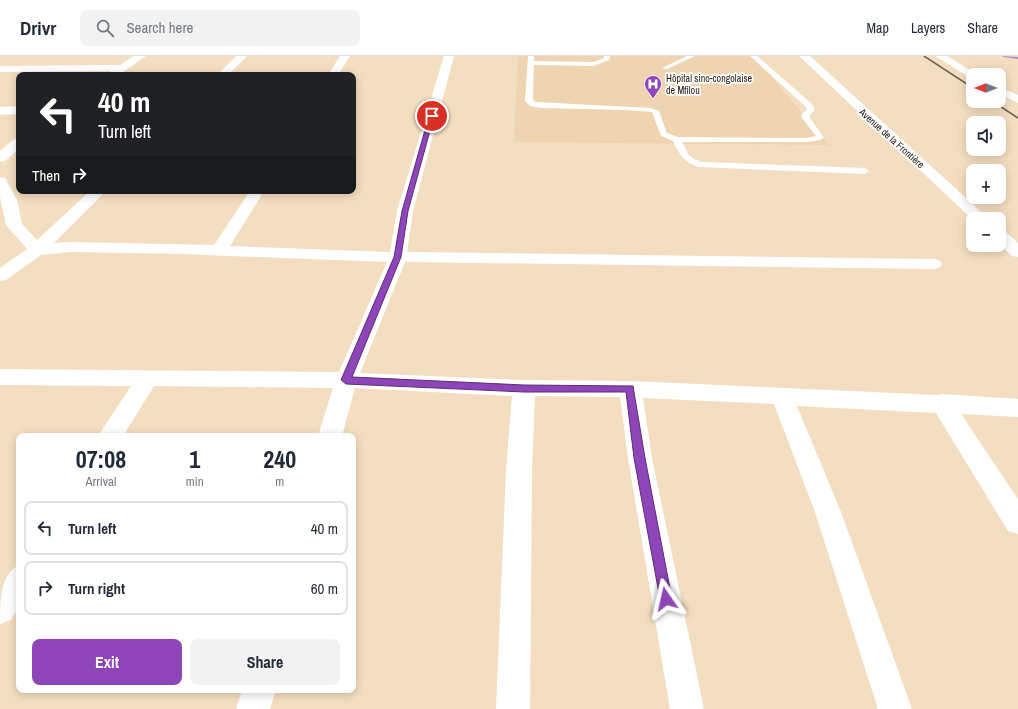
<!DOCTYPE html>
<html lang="en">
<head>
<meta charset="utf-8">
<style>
  :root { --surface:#fff; --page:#f2f2f3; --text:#1f2937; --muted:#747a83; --line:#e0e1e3; --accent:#8e45b7 }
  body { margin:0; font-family:"Archivo Narrow",sans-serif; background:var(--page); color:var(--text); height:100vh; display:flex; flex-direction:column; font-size:15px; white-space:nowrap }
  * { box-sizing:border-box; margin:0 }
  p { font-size:13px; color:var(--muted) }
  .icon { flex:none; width:22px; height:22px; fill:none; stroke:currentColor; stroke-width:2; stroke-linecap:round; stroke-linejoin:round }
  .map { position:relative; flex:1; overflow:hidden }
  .sheet { position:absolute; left:16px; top:377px; width:340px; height:260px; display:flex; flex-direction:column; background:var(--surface); border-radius:8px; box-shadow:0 2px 10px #0003 }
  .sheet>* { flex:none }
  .banner { position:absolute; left:16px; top:16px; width:340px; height:122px; border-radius:8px; box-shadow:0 2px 10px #0003; background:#202124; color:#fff; overflow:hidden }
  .needle { width:26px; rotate:270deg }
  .fabs { position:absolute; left:966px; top:12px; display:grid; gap:8px }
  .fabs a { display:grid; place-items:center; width:40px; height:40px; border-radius:8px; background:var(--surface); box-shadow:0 2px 10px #0003; font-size:20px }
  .pin { position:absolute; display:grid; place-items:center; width:34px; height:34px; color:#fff; margin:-17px; border:2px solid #fff; border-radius:50%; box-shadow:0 1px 4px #0007 }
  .me { position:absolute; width:44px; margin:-22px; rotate:349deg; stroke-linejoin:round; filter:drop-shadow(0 0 3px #0008) }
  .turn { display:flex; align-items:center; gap:14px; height:84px; padding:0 16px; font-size:18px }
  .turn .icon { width:52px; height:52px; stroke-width:2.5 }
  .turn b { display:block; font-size:28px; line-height:34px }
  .then { display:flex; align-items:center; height:38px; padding:0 16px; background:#0003; gap:8px; font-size:15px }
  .eta { display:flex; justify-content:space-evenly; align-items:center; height:68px; text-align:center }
  .eta b { font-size:24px; font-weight:700; line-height:28px }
  .button { display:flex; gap:8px; margin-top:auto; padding:8px 16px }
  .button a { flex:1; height:46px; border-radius:8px; background:var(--accent); color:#fff; font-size:16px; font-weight:700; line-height:46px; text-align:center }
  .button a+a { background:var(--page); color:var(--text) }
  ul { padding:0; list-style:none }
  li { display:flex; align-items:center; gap:12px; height:54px; margin:0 8px 6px; padding:0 8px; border:2px solid var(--line); border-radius:8px }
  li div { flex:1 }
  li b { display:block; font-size:15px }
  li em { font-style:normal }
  header { display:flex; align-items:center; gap:24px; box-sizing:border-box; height:56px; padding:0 20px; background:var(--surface); border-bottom:1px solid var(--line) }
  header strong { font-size:19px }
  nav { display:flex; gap:22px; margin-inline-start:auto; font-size:14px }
  .search { width:280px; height:36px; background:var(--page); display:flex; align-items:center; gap:10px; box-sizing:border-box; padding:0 14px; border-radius:8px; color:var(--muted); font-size:15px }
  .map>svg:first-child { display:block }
</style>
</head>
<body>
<header>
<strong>Drivr</strong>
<div class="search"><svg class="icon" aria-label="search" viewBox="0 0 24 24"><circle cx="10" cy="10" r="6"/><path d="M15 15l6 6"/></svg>Search here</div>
<nav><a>Map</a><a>Layers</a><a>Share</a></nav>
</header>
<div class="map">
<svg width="1018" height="653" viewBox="0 0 1018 653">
  <rect width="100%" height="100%" fill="#f4dec1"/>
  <!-- built -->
  <path fill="#eed4b0" d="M 518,0 L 754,0 L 829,89 L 514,86 Z"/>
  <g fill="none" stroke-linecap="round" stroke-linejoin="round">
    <!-- stream -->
    <path fill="#b68ad3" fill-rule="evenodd" d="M 1002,0 L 1018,1 L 1018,3 L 1004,1 Z"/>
    <!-- lane -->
    <g fill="#fff" fill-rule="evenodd">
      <path d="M 528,0 L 534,0 L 534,5 L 593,6 L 604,2 L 604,0 L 610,0 L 609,4 L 594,10 L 534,9 L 533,44 L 536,46 L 651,52 L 659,55 L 667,77 L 678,81 L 806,82 L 816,80 L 802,62 L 801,59 L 807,54 L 806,51 L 750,0 L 757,0 L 812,48 L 815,54 L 809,60 L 810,62 L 824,82 L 820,84 L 806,86 L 682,86 L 688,98 L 694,103 L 702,106 L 865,112 L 869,115 L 865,118 L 698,111 C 684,106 679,98 673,85 L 661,80 L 652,56 L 626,54 L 541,52 L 530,50 L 525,45 Z"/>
      <path d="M 687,0 L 695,0 L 667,13 L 662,12 Z"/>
    </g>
    <!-- street -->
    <g fill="#fff" fill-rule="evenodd">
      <path d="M 134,0 L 146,0 L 119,19 L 107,19 L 111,15 L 0,16 L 0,10 L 120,9 Z"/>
      <path d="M 236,0 L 247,0 L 228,19 L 217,19 Z"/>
      <path d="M 340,0 L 350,0 L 338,19 L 328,19 Z"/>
      <path d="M 444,0 L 454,0 L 413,155 L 407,196 L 933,203 L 939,204 L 942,208 L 939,212 L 933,213 L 405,206 L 360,317 L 524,324 L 630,325 L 939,339 L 942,338 L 1018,343 L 1018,361 L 961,358 L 1018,443 L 1018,478 L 1008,475 L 936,357 L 797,350 L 841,456 L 912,653 L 878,653 L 815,456 L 774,348 L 643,342 L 652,402 L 704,653 L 670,653 L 628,402 L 620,341 L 535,340 L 532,415 L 530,653 L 496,653 L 506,415 L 512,340 L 355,332 L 342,380 L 318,380 L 333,332 L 154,330 L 123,380 L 98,380 L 131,330 L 0,329 L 0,313 L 339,316 L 387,206 L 181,198 L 71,196 L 41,199 L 6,224 L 0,225 L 0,212 L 27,193 L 6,169 L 0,141 L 0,121 L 5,122 L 17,144 L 22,168 L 37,184 L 90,135 L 106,135 L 54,187 L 71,186 L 214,189 L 250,135 L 264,135 L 230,190 L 390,196 L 397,155 Z"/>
      <path d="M 799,0 L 810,0 L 989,163 L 973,164 Z"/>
      <path d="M 935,0 L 947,0 L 978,19 L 973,19 L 973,22 L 969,21 Z"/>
      <path d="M 999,31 L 1018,39 L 1018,47 L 999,38 Z"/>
      <path d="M 19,50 L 19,58 L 0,59 L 0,51 Z"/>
      <path d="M 19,82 L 19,93 L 5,105 L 0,106 L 0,95 L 14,83 Z"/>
      <path d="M 999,174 L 1005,175 L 1018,187 L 1018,201 L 1012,200 L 999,188 Z"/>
      <path d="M 19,509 L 19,550 L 11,564 L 0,568 C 0,544 0,519 19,509 Z"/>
      <path d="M 242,634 L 276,634 L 270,653 L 236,653 Z"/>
    </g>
    <!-- rail -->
    <g stroke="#716452" stroke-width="1.5">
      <path d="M 924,0 L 973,32"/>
      <path d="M 992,45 L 1018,62"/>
    </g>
  </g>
  <!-- route -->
  <path fill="#8e45b7" stroke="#5c2d77" d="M 432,59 L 434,60 L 408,155 L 401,201 L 352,321 L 524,329 L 633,330 L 645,402 L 672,543 L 671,547 L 666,549 L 662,547 L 660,543 L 634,402 L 626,336 L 524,336 L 346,328 L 341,324 L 394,201 L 402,155 L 429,60 Z"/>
  <!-- icons -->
  <defs>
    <symbol id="hospital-pin" viewBox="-11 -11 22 30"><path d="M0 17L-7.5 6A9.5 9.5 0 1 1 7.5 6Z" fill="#8e45b7" stroke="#fff"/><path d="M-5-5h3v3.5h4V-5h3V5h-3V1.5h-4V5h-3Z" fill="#fff"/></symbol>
  </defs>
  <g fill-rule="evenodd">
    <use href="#hospital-pin" x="643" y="18" width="20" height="27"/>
  </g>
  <g text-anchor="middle" stroke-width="3.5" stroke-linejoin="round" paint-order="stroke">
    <!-- far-poi labels -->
    <g font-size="10" fill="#221b10" stroke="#fff" text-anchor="start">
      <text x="666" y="26">Hôpital sino-congolaise<tspan x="666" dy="12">de Mfilou</tspan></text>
    </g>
    <!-- far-street labels -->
    <g font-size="10" fill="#221b10" stroke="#fff">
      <text transform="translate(892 82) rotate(42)" y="4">Avenue de la Frontière</text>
    </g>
  </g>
</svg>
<div class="fabs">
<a><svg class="needle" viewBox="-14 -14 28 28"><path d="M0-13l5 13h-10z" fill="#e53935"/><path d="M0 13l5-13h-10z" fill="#747a83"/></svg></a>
<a><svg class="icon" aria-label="sound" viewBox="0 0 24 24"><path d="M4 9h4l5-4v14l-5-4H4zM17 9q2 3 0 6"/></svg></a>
<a>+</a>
<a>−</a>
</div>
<div class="pin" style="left:432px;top:60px;background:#d93025"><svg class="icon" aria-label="arrive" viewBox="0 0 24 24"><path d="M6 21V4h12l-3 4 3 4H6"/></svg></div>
<svg class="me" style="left:666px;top:543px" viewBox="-20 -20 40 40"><path d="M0-17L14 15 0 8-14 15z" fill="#8e45b7" stroke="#fff" stroke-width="4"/></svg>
<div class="banner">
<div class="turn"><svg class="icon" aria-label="left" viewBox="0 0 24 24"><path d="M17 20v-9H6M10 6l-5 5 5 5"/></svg><div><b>40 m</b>Turn left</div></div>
<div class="then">Then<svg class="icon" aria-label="right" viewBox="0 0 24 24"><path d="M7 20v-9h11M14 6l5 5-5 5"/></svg></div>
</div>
<section class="sheet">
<div class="eta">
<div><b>07:08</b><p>Arrival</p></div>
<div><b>1</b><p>min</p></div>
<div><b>240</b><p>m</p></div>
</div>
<ul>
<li><svg class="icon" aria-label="left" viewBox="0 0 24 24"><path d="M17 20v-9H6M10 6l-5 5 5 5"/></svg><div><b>Turn left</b></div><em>40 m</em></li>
<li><svg class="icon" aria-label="right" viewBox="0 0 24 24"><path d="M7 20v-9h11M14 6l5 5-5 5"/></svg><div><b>Turn right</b></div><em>60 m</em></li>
</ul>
<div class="button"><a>Exit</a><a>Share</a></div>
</section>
</div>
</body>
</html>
